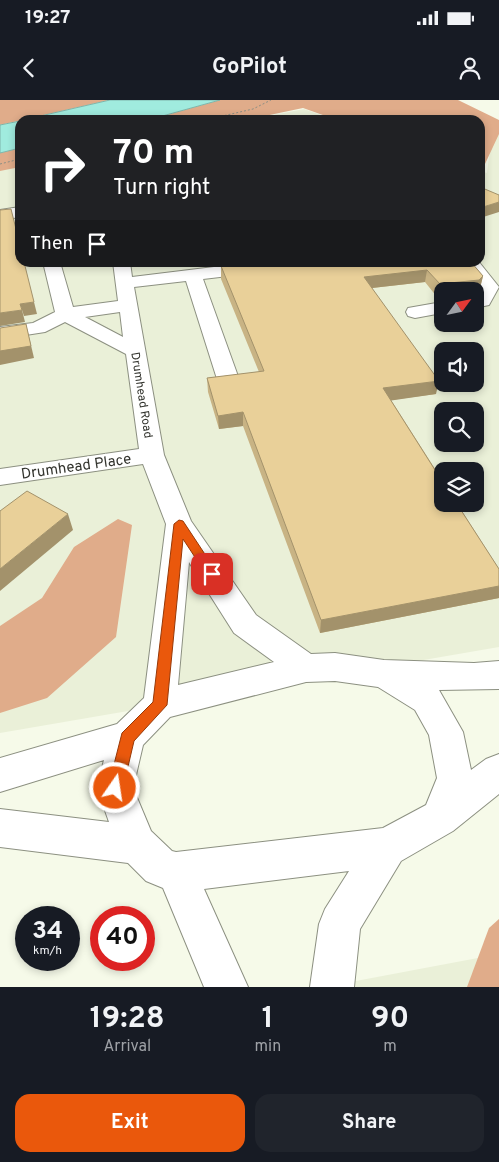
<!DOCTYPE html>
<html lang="en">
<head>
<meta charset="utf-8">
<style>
  :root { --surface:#171b24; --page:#20242c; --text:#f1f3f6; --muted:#9ea1a6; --accent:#ea580c }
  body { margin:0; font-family:Overpass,sans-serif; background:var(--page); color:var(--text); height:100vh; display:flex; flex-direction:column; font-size:19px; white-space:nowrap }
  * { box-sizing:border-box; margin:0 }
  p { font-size:16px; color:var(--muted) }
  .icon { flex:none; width:28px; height:28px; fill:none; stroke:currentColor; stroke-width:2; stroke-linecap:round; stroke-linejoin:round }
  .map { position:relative; height:887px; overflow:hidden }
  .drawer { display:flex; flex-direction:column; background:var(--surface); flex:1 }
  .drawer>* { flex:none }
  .banner { position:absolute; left:15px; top:15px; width:470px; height:152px; border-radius:15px; box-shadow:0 2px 8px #0003; background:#202124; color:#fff; overflow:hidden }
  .needle { width:32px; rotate:57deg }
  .controls { position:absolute; left:434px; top:182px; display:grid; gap:10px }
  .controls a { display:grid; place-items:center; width:50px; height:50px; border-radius:10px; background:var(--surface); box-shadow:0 2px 8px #0003; font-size:25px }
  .speed { position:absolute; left:15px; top:806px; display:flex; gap:10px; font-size:25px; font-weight:700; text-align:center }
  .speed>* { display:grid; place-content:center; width:65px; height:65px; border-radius:50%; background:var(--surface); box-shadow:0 2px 8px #0003; line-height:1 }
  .speed small { font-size:12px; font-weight:400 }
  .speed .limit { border:8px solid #d22; background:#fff; color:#111 }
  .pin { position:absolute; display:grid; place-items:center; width:42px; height:42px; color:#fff; margin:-21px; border-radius:10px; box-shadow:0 2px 8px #0006 }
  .me { position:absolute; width:55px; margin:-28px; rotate:13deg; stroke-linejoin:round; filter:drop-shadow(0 0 4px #0008) }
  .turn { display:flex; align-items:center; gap:18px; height:105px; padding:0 15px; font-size:22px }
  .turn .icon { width:65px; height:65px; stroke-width:2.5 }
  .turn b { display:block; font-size:35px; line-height:42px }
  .then { display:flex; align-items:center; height:48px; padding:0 15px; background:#0003; gap:10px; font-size:19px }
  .eta { display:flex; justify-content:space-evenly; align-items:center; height:85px; text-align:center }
  .eta b { font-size:30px; font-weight:700; line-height:35px }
  .primary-button { display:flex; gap:10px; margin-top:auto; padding:10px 15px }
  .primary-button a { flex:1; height:58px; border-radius:15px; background:var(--accent); color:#fff; font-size:20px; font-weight:700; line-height:58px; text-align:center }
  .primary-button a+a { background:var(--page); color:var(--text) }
  .status { display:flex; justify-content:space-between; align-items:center; height:35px; padding:0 25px; background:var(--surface); direction:ltr }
  .status svg { height:14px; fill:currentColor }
  header { display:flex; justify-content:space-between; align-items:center; height:65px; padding:0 15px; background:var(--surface); font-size:22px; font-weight:700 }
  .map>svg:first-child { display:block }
</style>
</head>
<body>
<div class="status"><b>19:27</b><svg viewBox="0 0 49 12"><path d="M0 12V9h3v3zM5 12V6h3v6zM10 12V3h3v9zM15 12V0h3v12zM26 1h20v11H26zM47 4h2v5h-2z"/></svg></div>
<header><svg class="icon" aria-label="back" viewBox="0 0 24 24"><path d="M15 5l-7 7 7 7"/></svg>GoPilot<svg class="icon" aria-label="person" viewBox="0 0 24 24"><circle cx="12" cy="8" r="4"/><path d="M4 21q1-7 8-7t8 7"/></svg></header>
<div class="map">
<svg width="499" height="887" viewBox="0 0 499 887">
  <rect width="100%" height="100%" fill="#f6fae9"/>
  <!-- built -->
  <g fill="#eaf0d8" fill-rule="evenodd">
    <path d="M 304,9 L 335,20 L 249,20 Z"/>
    <path d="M 499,32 L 499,547 L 0,633 L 0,70 L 20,66 L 20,162 L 480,162 L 480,71 L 487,73 L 492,33 ZM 442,191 L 475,191 L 475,224 L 442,224 ZM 442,251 L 475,251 L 475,284 L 442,284 ZM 442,311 L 475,311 L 475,344 L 442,344 ZM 442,371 L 475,371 L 475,404 L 442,404 Z"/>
    <path d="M 499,854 L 499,887 L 324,887 Z"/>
  </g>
  <!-- forest -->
  <g fill="#e0ac8a">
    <path d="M 0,0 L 110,0 L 0,25 Z"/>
    <path d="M 220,0 L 458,0 L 499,20 L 499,34 L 485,64 L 480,64 L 480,20 L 337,20 L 303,8 L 246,20 L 148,20 Z"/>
    <path d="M 20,48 L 20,67 L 0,71 L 0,53 Z"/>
    <path d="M 118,419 L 132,425 L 116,537 L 47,598 L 0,613 L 0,526 L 42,498 L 74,447 Z"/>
    <path d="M 499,819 L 499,887 L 467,887 L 489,828 Z"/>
  </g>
  <!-- water -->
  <g fill="#a0ebde" stroke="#7fb4a9">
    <path d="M 110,0 L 220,0 L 148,20 L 23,20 Z"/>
    <path d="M 20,21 L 20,48 L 0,53 L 0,25 Z"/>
  </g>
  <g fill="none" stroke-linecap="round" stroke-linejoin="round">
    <defs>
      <g id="minor">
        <path d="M 20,107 L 20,117 L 0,120 L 0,110 Z"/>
        <path d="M 43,162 L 60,162 L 73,207 L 118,201 L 113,162 L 130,162 L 132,177 L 255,162 L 311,162 L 303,167 L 203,179 L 239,279 L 236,284 L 228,285 L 220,284 L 217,279 L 186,181 L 134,187 L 164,355 L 191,421 L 256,515 L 311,554 L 335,553 L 384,560 L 474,563 L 499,561 L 499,589 L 439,590 L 463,632 L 471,670 L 486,659 L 499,654 L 499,694 L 453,731 L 401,761 L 360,829 L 354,887 L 310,887 L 319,824 L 325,809 L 349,771 L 204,789 L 248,887 L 204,887 L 163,788 L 146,781 L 128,763 L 0,747 L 0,709 L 109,722 L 97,688 L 104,660 L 0,692 L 0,658 L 117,624 L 144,598 L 166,424 L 143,364 L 0,385 L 0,369 L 139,349 L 126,254 L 65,222 L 45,232 L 0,239 L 0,227 L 33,223 L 55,212 ZM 120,212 L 123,237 L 85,217 ZM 189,462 L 234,533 L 274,562 L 178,585 ZM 335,581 L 378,587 L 415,610 L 429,635 L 437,678 L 426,705 L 383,728 L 176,752 L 172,751 L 151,731 L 133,688 L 143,645 L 170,617 L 306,582 Z"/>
        <path d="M 461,162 L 479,162 L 499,187 L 489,205 L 475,208 L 475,196 L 482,188 Z"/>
        <path d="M 442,202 L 442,213 L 415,218 L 408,216 L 406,212 L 408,208 Z"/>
      </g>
    </defs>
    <!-- minor casing -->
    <use href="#minor" stroke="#8c9081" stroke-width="2"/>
    <!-- path -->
    <g stroke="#8c8f84" stroke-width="1" stroke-dasharray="2 2" stroke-linecap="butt">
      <path d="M 205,20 L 253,9 L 271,0"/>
      <path d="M 0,64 L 20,59"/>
    </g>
    <!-- minor -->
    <use href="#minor" fill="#fff" fill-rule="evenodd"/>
  </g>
  <!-- wall -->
  <path fill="#c8b384" d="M 471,162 L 483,176 L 480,188 L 476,192 L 442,191 L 442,196 L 437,197 L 425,182 L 372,188 L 436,294 L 391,300 L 499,469 L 499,498 L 320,533 L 243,326 L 219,329 L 208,292 L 207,278 L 259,272 L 221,179 L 221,166 Z"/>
  <!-- shaded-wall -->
  <g fill="#a3926b">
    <path d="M 499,102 L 499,112 L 480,118 L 480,108 Z"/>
    <path d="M 163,162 L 194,162 L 164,165 Z"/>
    <path d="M 216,162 L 235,162 L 216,165 Z"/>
    <path d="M 427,170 L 425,182 L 363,189 L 364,177 Z"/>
    <path d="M 483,176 L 480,188 L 476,192 L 475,192 L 475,191 L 442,191 L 442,196 L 437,197 L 440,184 Z"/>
    <path d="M 34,202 L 37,214 L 24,216 L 20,204 Z"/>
    <path d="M 22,210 L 25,222 L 0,226 L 0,213 Z"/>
    <path d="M 26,224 L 34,258 L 0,265 L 0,251 Z"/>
    <path d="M 439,281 L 436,294 L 381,302 L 383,288 Z"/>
    <path d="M 243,312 L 243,326 L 219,329 L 218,316 Z"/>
    <path d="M 68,414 L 73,430 L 0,491 L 0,469 Z"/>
    <path d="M 499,486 L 499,498 L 320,533 L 321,520 Z"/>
  </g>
  <!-- building -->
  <g fill="#e9d099" stroke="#a3926b">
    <path d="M 480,87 L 499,95 L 499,102 L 480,108 Z"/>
    <path d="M 11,109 L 20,145 L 20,162 L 24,162 L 34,202 L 20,204 L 22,210 L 0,213 L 0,110 Z"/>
    <path d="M 254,162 L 471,162 L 483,176 L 479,180 L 440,184 L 427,170 L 364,177 L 439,281 L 383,288 L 442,381 L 442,404 L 457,404 L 499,469 L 499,486 L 321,520 L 243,312 L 218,316 L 207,278 L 264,271 L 221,166 Z"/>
    <path d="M 26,224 L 31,246 L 0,251 L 0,228 Z"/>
    <path d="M 27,391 L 68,414 L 0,469 L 0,411 Z"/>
  </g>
  <!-- route -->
  <path fill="#ea580c" stroke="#983908" d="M 179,420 L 183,421 L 218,474 L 216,477 L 208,477 L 183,439 L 167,605 L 134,641 L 123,688 L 120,694 L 115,696 L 110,694 L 108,688 L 122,633 L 153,602 L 174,424 Z"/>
  <g text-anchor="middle" stroke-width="4" stroke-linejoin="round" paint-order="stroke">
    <!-- far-street labels -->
    <g font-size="12" fill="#33342e" stroke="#fff">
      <text transform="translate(142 295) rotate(81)" y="4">Drumhead Road</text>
    </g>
    <!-- street labels -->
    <g font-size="15" fill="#33342e" stroke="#fff">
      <text transform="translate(76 366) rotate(-8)" y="5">Drumhead Place</text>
    </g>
  </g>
</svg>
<div class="controls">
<a><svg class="needle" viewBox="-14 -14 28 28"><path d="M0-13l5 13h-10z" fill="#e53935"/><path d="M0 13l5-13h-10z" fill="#9ea1a6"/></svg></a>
<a><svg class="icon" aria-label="sound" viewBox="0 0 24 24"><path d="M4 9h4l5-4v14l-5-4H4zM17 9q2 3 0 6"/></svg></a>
<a><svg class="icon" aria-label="search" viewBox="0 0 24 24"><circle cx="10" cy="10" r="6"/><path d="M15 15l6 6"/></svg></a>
<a><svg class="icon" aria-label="layers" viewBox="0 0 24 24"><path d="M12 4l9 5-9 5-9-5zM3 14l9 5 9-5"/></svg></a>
</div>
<div class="speed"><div>34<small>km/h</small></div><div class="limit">40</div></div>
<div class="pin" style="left:212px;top:474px;background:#d93025"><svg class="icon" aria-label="arrive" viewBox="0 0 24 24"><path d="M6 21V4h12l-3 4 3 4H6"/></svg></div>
<svg class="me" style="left:115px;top:688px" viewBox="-20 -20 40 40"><circle r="17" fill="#ea580c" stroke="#fff" stroke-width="3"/><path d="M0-11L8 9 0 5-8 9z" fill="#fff"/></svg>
<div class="banner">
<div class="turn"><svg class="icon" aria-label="right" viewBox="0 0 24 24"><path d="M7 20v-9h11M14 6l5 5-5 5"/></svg><div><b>70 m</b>Turn right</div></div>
<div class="then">Then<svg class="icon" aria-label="arrive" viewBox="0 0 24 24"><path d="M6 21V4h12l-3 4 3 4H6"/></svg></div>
</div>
</div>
<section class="drawer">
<div class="eta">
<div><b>19:28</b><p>Arrival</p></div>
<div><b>1</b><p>min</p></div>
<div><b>90</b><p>m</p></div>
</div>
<div class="primary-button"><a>Exit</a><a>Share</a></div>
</section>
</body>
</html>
